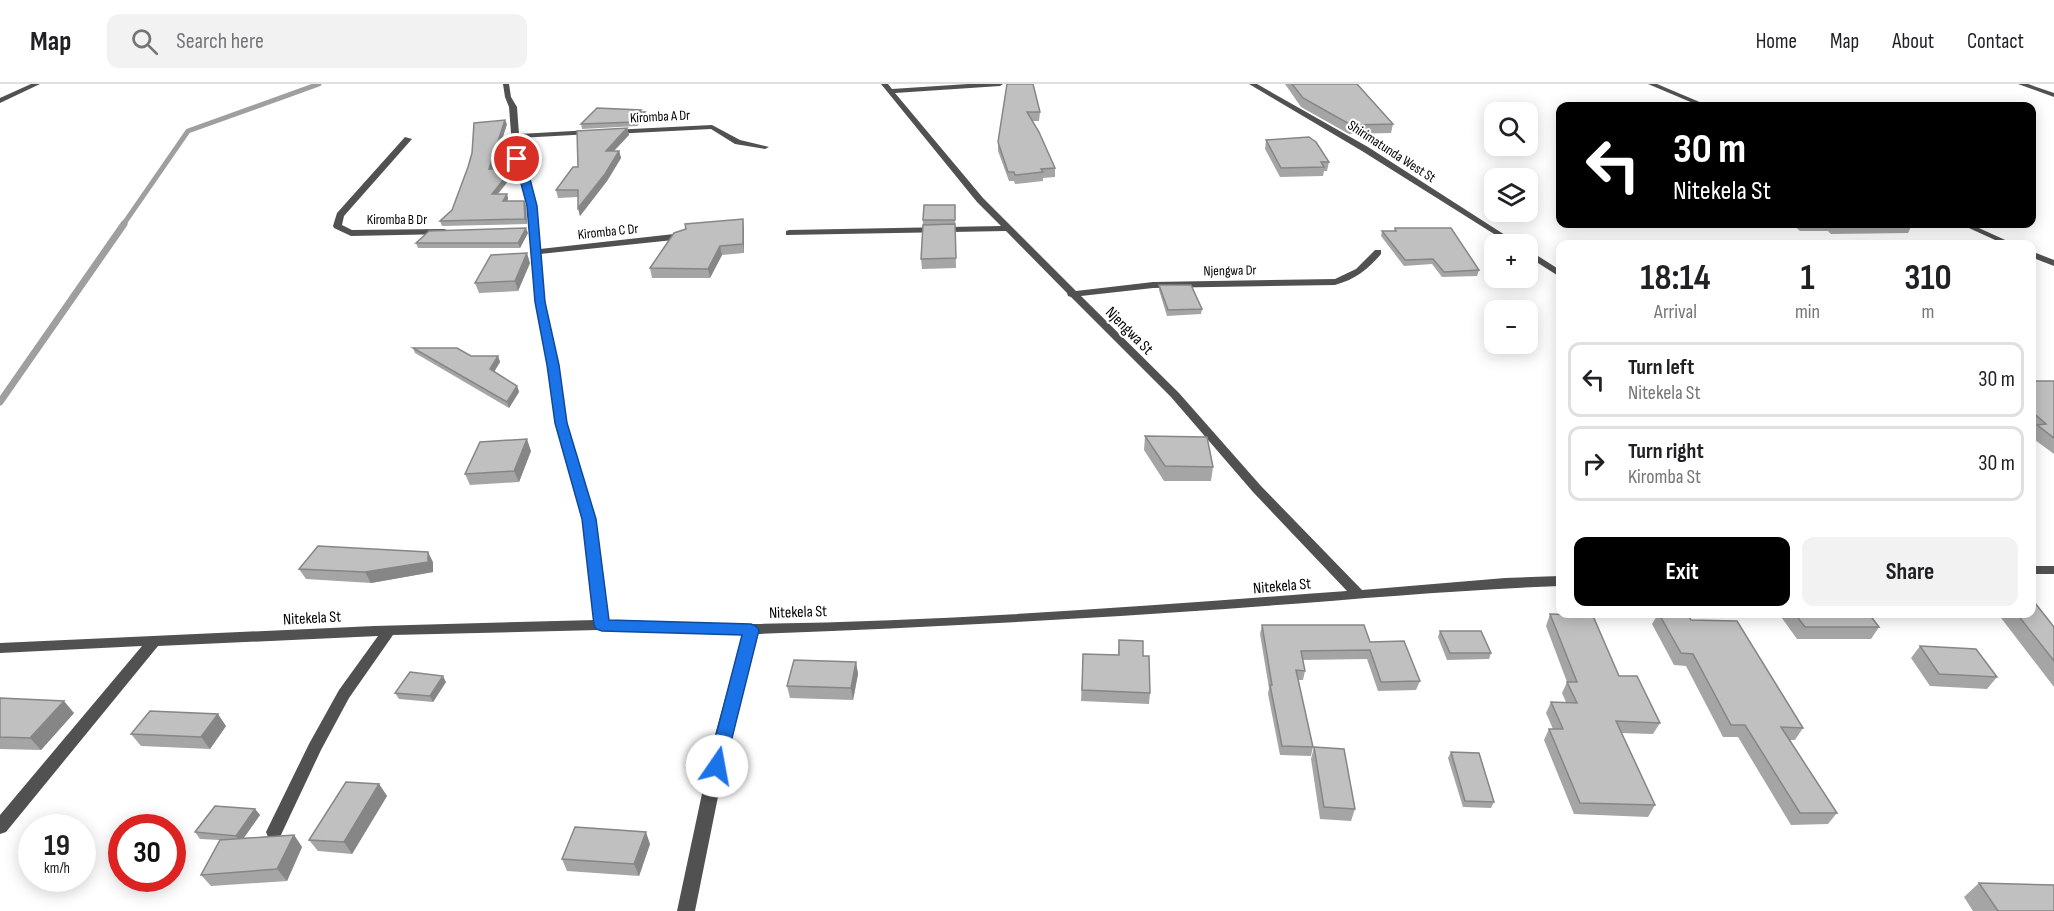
<!DOCTYPE html>
<html lang="en">
<head>
<meta charset="utf-8">
<style>
  :root { --surface:#fff; --page:#f2f2f2; --text:#202124; --muted:#757577; --line:#e0e0e0; --accent:#000 }
  body { margin:0; font-family:"Sofia Sans Condensed",sans-serif; background:var(--page); color:var(--text); height:100vh; display:flex; flex-direction:column; font-size:22px; white-space:nowrap }
  * { box-sizing:border-box; margin:0 }
  p { font-size:20px; color:var(--muted) }
  .icon { flex:none; width:33px; height:33px; fill:none; stroke:currentColor; stroke-width:2; stroke-linecap:round; stroke-linejoin:round }
  .map { position:relative; flex:1; overflow:hidden }
  .side { position:absolute; left:1556px; top:156px; width:480px; height:378px; display:flex; flex-direction:column; background:var(--surface); border-radius:12px; box-shadow:0 3px 15px #0003 }
  .side>* { flex:none }
  .banner { position:absolute; left:1556px; top:18px; width:480px; height:126px; border-radius:12px; box-shadow:0 3px 15px #0003; background:#000; color:#fff; overflow:hidden }
  .tools { position:absolute; left:1484px; top:18px; display:grid; gap:12px }
  .tools a { display:grid; place-items:center; width:54px; height:54px; border-radius:12px; background:var(--surface); box-shadow:0 3px 15px #0003; font-size:30px }
  .speed { position:absolute; left:18px; top:730px; display:flex; gap:12px; font-size:30px; font-weight:700; text-align:center }
  .speed>* { display:grid; place-content:center; width:78px; height:78px; border-radius:50%; background:var(--surface); box-shadow:0 3px 15px #0003; line-height:1 }
  .speed small { font-size:15px; font-weight:400 }
  .speed .limit { border:9px solid #d22; background:#fff; color:#111 }
  .pin { position:absolute; display:grid; place-items:center; width:51px; height:51px; color:#fff; margin:-26px; border:3px solid #fff; border-radius:50%; box-shadow:0 2px 6px #0007 }
  .me { position:absolute; width:66px; margin:-33px; rotate:12deg; stroke-linejoin:round; filter:drop-shadow(0 0 4px #0008) }
  .turn { display:flex; align-items:center; gap:21px; height:126px; padding:0 18px; font-size:27px }
  .turn .icon { width:78px; height:78px; stroke-width:2.5 }
  .turn b { display:block; font-size:42px; line-height:51px }
  .eta { display:flex; justify-content:space-evenly; align-items:center; height:102px; text-align:center }
  .eta b { font-size:36px; font-weight:700; line-height:42px }
  .primary-button { display:flex; gap:12px; margin-top:auto; padding:12px 18px }
  .primary-button a { flex:1; height:69px; border-radius:12px; background:var(--accent); color:#fff; font-size:24px; font-weight:700; line-height:69px; text-align:center }
  .primary-button a+a { background:var(--page); color:var(--text) }
  ul { padding:0; list-style:none }
  li { display:flex; align-items:center; gap:18px; height:75px; margin:0 12px 9px; padding:0 6px; border:3px solid var(--line); border-radius:12px }
  li div { flex:1 }
  li b { display:block; font-size:22px }
  li em { font-style:normal }
  header { display:flex; align-items:center; gap:36px; box-sizing:border-box; height:84px; padding:0 30px; background:var(--surface); border-bottom:2px solid var(--line) }
  header strong { font-size:28px }
  nav { display:flex; gap:33px; margin-inline-start:auto; font-size:21px }
  .search { width:420px; height:54px; background:var(--page); display:flex; align-items:center; gap:15px; box-sizing:border-box; padding:0 21px; border-radius:12px; color:var(--muted); font-size:22px }
  .map>svg:first-child { display:block }
</style>
</head>
<body>
<header>
<strong>Map</strong>
<div class="search"><svg class="icon" aria-label="search" viewBox="0 0 24 24"><circle cx="10" cy="10" r="6"/><path d="M15 15l6 6"/></svg>Search here</div>
<nav><a>Home</a><a>Map</a><a>About</a><a>Contact</a></nav>
</header>
<div class="map">
<svg width="2054" height="827" viewBox="0 0 2054 827">
  <rect width="100%" height="100%" fill="#fff"/>
  <g fill="none" stroke-linecap="round" stroke-linejoin="round">
    <!-- stream-far1 -->
    <path stroke="#9f9f9f" stroke-width="5" d="M 123,141 L 188,47 L 319,0"/>
    <!-- stream -->
    <path stroke="#9f9f9f" stroke-width="7" d="M 0,318 L 124,140"/>
    <!-- minor -->
    <g fill="#515151" fill-rule="evenodd">
      <path d="M 31,0 L 40,0 L 0,19 L 0,14 Z"/>
      <path d="M 503,0 L 509,0 L 511,13 L 517,23 L 519,50 L 591,46 L 595,48 L 591,50 L 519,54 L 521,75 L 529,95 L 536,122 L 540,165 L 683,149 L 687,152 L 683,155 L 540,170 L 545,218 L 558,281 L 567,339 L 595,435 L 608,536 C 652,537 696,541 740,540 C 942,538 1145,522 1347,507 L 1253,408 L 1171,313 L 1071,213 L 1068,212 L 1067,209 L 1006,147 L 786,151 L 786,147 L 789,146 L 1001,142 L 977,118 L 881,0 L 888,0 L 892,5 L 968,0 L 1003,0 L 1000,2 L 895,9 L 983,114 L 1076,207 L 1153,198 L 1335,195 L 1356,185 L 1375,166 L 1381,166 L 1381,170 C 1367,186 1356,195 1335,201 L 1153,204 L 1081,212 L 1179,309 L 1261,402 L 1362,506 L 1505,494 L 1560,492 L 1560,502 C 1448,506 1336,517 1225,525 C 1069,536 913,544 757,550 L 729,658 L 695,827 L 677,827 L 713,658 L 743,550 L 598,546 L 393,551 L 349,614 L 321,666 L 280,753 L 274,755 L 268,753 L 266,748 L 309,660 L 339,606 L 378,552 L 158,562 L 6,748 L 0,750 L 0,731 L 142,562 L 0,569 L 0,559 L 374,542 L 595,536 L 583,435 L 555,339 L 548,281 L 535,218 L 528,122 L 521,95 L 513,75 L 509,23 L 505,13 Z"/>
      <path d="M 1249,0 L 1257,0 L 1368,63 L 1519,160 L 1510,160 L 1362,67 Z"/>
      <path d="M 1648,0 L 1657,0 L 1709,22 L 1700,22 Z"/>
      <path d="M 2018,0 L 2028,0 L 2054,9 L 2054,13 Z"/>
      <path d="M 712,41 L 740,56 L 769,63 L 765,65 L 735,60 L 711,45 L 612,50 L 608,48 L 612,46 Z"/>
      <path d="M 405,53 L 412,55 L 344,132 L 342,141 L 352,146 L 444,145 L 447,146 L 447,150 L 351,152 L 334,144 L 333,142 L 337,129 Z"/>
      <path d="M 1960,140 L 1970,140 L 2014,160 L 2004,160 Z"/>
      <path d="M 1527,165 L 1560,186 L 1560,193 L 1527,172 Z"/>
      <path d="M 2031,167 L 2054,176 L 2054,182 L 2031,173 Z"/>
      <rect x="2031" y="482" width="23" height="8"/>
    </g>
  </g>
  <!-- wall -->
  <g fill="#a5a5a5">
    <path d="M 1007,0 L 1040,28 L 1039,37 L 1032,37 L 1055,84 L 1055,93 L 1043,94 L 1043,97 L 1015,100 L 1014,97 L 1009,97 L 998,67 L 998,58 Z"/>
    <path d="M 1285,0 L 1357,0 L 1393,40 L 1391,49 L 1349,50 L 1301,23 Z"/>
    <path d="M 641,26 L 641,28 L 645,28 L 646,32 L 637,42 L 582,45 L 581,40 Z"/>
    <path d="M 507,40 L 492,85 L 514,90 L 498,110 L 507,110 L 508,115 L 507,117 L 524,117 L 526,122 L 527,140 L 442,142 L 440,137 L 452,126 Z"/>
    <path d="M 627,44 L 629,51 L 614,67 L 619,67 L 621,74 L 607,97 L 580,132 L 578,124 L 578,113 L 558,114 L 556,106 L 578,83 Z"/>
    <path d="M 1266,56 L 1329,78 L 1327,87 L 1324,87 L 1323,92 L 1280,93 L 1265,65 Z"/>
    <path d="M 955,121 L 956,184 L 922,185 L 921,175 L 923,136 Z"/>
    <path d="M 685,140 L 744,144 L 744,169 L 722,171 L 710,194 L 652,194 L 650,184 L 686,145 Z"/>
    <path d="M 1792,140 L 1909,140 L 1912,141 L 1908,149 L 1831,150 L 1828,147 L 1800,147 Z"/>
    <path d="M 1395,144 L 1479,186 L 1477,192 L 1442,193 L 1432,180 L 1404,182 L 1381,152 L 1382,147 L 1394,147 Z"/>
    <path d="M 528,149 L 520,164 L 418,164 L 416,159 Z"/>
    <path d="M 530,179 L 518,207 L 479,209 L 475,199 Z"/>
    <path d="M 1159,201 L 1202,225 L 1201,230 L 1167,232 L 1159,206 Z"/>
    <path d="M 413,264 L 471,272 L 498,272 L 500,278 L 494,288 L 517,302 L 519,308 L 509,324 L 415,269 Z"/>
    <path d="M 2031,297 L 2054,297 L 2054,370 L 2031,353 L 2031,349 L 2033,346 L 2031,345 Z"/>
    <path d="M 1145,352 L 1213,383 L 1211,397 L 1164,397 L 1144,366 Z"/>
    <path d="M 531,367 L 519,398 L 470,401 L 465,390 Z"/>
    <path d="M 433,478 L 433,488 L 371,499 L 306,495 L 299,485 Z"/>
    <path d="M 1550,530 L 1619,592 L 1660,639 L 1653,650 L 1621,649 L 1655,721 L 1648,733 L 1574,730 L 1544,656 L 1549,645 L 1553,645 L 1546,629 L 1551,618 L 1566,618 L 1562,609 L 1567,598 L 1546,542 Z"/>
    <path d="M 1658,530 L 1688,530 L 1691,536 L 1803,644 L 1795,656 L 1790,656 L 1837,729 L 1828,740 L 1791,741 L 1738,653 L 1723,653 L 1686,582 L 1674,581 L 1652,540 Z"/>
    <path d="M 1779,530 L 1869,530 L 1879,543 L 1871,555 L 1797,555 Z"/>
    <path d="M 1998,530 L 2031,530 L 2054,543 L 2054,603 Z"/>
    <path d="M 1262,541 L 1370,558 L 1420,597 L 1416,606 L 1378,607 L 1367,575 L 1303,576 L 1305,587 L 1303,596 L 1298,596 L 1313,663 L 1311,672 L 1280,671 L 1268,610 L 1269,604 L 1260,550 Z"/>
    <path d="M 1440,547 L 1491,569 L 1489,575 L 1447,576 L 1438,553 Z"/>
    <path d="M 1119,556 L 1143,572 L 1150,609 L 1149,620 L 1081,617 L 1083,570 L 1118,571 Z"/>
    <path d="M 1920,562 L 1997,593 L 1987,605 L 1930,602 L 1911,574 Z"/>
    <path d="M 856,578 L 858,590 L 853,616 L 790,614 L 787,602 Z"/>
    <path d="M 446,598 L 433,618 L 399,615 L 395,609 Z"/>
    <path d="M 0,614 L 74,629 L 41,666 L 0,665 Z"/>
    <path d="M 226,642 L 210,665 L 141,662 L 131,650 Z"/>
    <path d="M 1314,663 L 1355,725 L 1351,737 L 1320,735 L 1311,675 Z"/>
    <path d="M 1451,668 L 1494,718 L 1491,724 L 1463,723 L 1448,674 Z"/>
    <path d="M 379,700 L 387,712 L 352,770 L 318,767 L 309,756 Z"/>
    <path d="M 255,725 L 260,731 L 243,754 L 294,751 L 302,763 L 287,797 L 211,802 L 201,791 L 220,756 L 200,755 L 195,748 Z"/>
    <path d="M 650,760 L 639,792 L 567,787 L 562,775 Z"/>
    <path d="M 1979,799 L 2054,827 L 1973,827 L 1964,813 Z"/>
  </g>
  <!-- shaded-wall -->
  <g fill="#868686">
    <path d="M 645,28 L 646,32 L 637,42 L 636,38 Z"/>
    <path d="M 505,36 L 507,40 L 491,90 L 489,85 Z"/>
    <path d="M 627,44 L 629,51 L 607,74 L 606,67 Z"/>
    <path d="M 619,67 L 621,74 L 607,97 L 580,132 L 578,124 Z"/>
    <path d="M 512,85 L 514,90 L 493,115 L 492,110 Z"/>
    <path d="M 507,110 L 508,115 L 504,122 L 503,117 Z"/>
    <path d="M 524,117 L 526,122 L 527,140 L 525,135 Z"/>
    <path d="M 743,135 L 744,144 L 744,169 L 743,160 Z"/>
    <path d="M 526,144 L 528,149 L 520,164 L 518,159 Z"/>
    <path d="M 720,162 L 722,171 L 710,194 L 708,185 Z"/>
    <path d="M 527,169 L 530,179 L 518,207 L 515,197 Z"/>
    <path d="M 498,272 L 500,278 L 492,291 L 490,285 Z"/>
    <path d="M 517,302 L 519,308 L 509,324 L 507,318 Z"/>
    <path d="M 527,355 L 531,367 L 519,398 L 514,387 Z"/>
    <path d="M 428,468 L 433,478 L 433,488 L 371,499 L 365,488 Z"/>
    <path d="M 856,578 L 858,590 L 853,616 L 851,604 Z"/>
    <path d="M 443,592 L 446,598 L 433,618 L 430,612 Z"/>
    <path d="M 64,617 L 74,629 L 41,666 L 30,654 Z"/>
    <path d="M 218,630 L 226,642 L 210,665 L 201,653 Z"/>
    <path d="M 379,700 L 387,712 L 352,770 L 344,758 Z"/>
    <path d="M 255,725 L 260,731 L 241,758 L 236,752 Z"/>
    <path d="M 646,748 L 650,760 L 639,792 L 634,780 Z"/>
    <path d="M 294,751 L 302,763 L 287,797 L 277,785 Z"/>
  </g>
  <!-- building -->
  <g fill="#c0c0c0" stroke="#868686" stroke-width="1.5">
    <path d="M 1007,0 L 1033,0 L 1040,28 L 1027,28 L 1039,48 L 1055,84 L 1041,85 L 1043,88 L 1015,91 L 1014,88 L 1008,88 L 998,58 Z"/>
    <path d="M 1292,0 L 1357,0 L 1393,40 L 1351,41 L 1303,14 Z"/>
    <path d="M 597,24 L 641,26 L 639,28 L 645,28 L 636,38 L 581,40 Z"/>
    <path d="M 505,36 L 489,85 L 512,85 L 492,110 L 507,110 L 503,117 L 524,117 L 525,135 L 440,137 L 452,126 L 468,83 L 472,69 L 474,39 Z"/>
    <path d="M 627,44 L 606,67 L 619,67 L 605,90 L 578,124 L 578,106 L 556,106 L 573,83 L 578,83 L 577,47 Z"/>
    <path d="M 1309,53 L 1316,58 L 1329,78 L 1321,78 L 1324,83 L 1281,84 L 1266,56 Z"/>
    <path d="M 924,121 L 955,121 L 955,136 L 923,136 Z"/>
    <path d="M 743,135 L 743,160 L 720,162 L 708,185 L 650,184 L 674,149 L 686,145 L 685,140 Z"/>
    <path d="M 955,140 L 956,174 L 921,175 L 923,141 Z"/>
    <path d="M 1807,140 L 1909,140 L 1912,141 L 1835,142 L 1832,140 Z"/>
    <path d="M 526,144 L 518,159 L 416,159 L 429,147 Z"/>
    <path d="M 1395,144 L 1451,144 L 1479,186 L 1444,188 L 1433,175 L 1405,176 L 1382,147 L 1396,147 Z"/>
    <path d="M 527,169 L 515,197 L 475,199 L 491,171 Z"/>
    <path d="M 1159,201 L 1191,201 L 1202,225 L 1168,226 Z"/>
    <path d="M 413,264 L 457,264 L 471,272 L 498,272 L 490,285 L 517,302 L 507,318 Z"/>
    <path d="M 2031,297 L 2054,297 L 2054,354 L 2037,341 L 2046,340 L 2031,327 Z"/>
    <path d="M 1145,352 L 1207,353 L 1213,383 L 1165,382 Z"/>
    <path d="M 527,355 L 514,387 L 465,390 L 480,358 Z"/>
    <path d="M 318,462 L 428,468 L 428,478 L 365,488 L 299,485 Z"/>
    <path d="M 2031,514 L 2054,543 L 2054,577 L 2017,530 L 2031,530 Z"/>
    <path d="M 1550,530 L 1593,532 L 1619,592 L 1637,592 L 1660,639 L 1616,637 L 1655,721 L 1580,719 L 1549,645 L 1563,645 L 1551,618 L 1577,619 L 1567,598 L 1577,598 Z"/>
    <path d="M 1659,530 L 1688,530 L 1691,536 L 1737,537 L 1803,644 L 1781,643 L 1837,729 L 1800,729 L 1745,641 L 1731,641 L 1693,570 L 1681,569 Z"/>
    <path d="M 1795,530 L 1869,530 L 1879,543 L 1805,543 Z"/>
    <path d="M 1262,541 L 1364,541 L 1370,558 L 1404,557 L 1420,597 L 1381,598 L 1370,566 L 1301,567 L 1305,587 L 1296,586 L 1313,663 L 1282,662 L 1270,601 L 1272,601 Z"/>
    <path d="M 1440,547 L 1481,547 L 1491,569 L 1450,569 Z"/>
    <path d="M 1119,556 L 1143,557 L 1143,572 L 1149,572 L 1150,609 L 1082,606 L 1083,570 L 1119,571 Z"/>
    <path d="M 1920,562 L 1976,565 L 1997,593 L 1939,590 Z"/>
    <path d="M 794,576 L 856,578 L 851,604 L 787,602 Z"/>
    <path d="M 410,588 L 443,592 L 430,612 L 395,609 Z"/>
    <path d="M 0,614 L 64,617 L 30,654 L 0,653 Z"/>
    <path d="M 150,627 L 218,630 L 201,653 L 131,650 Z"/>
    <path d="M 1314,663 L 1344,665 L 1355,725 L 1324,723 Z"/>
    <path d="M 1451,668 L 1479,669 L 1494,718 L 1465,717 Z"/>
    <path d="M 346,698 L 379,700 L 344,758 L 309,756 Z"/>
    <path d="M 215,722 L 255,725 L 236,752 L 195,748 Z"/>
    <path d="M 575,743 L 646,748 L 634,780 L 562,775 Z"/>
    <path d="M 294,751 L 277,785 L 201,791 L 220,756 Z"/>
    <path d="M 1979,799 L 2054,801 L 2054,827 L 1998,827 Z"/>
  </g>
  <!-- route -->
  <path fill="#1a73e8" stroke="#114b97" stroke-width="1.5" d="M 514,73 L 521,75 L 530,95 L 537,122 L 545,218 L 559,281 L 567,339 L 596,435 L 609,536 L 751,540 L 756,542 L 759,546 L 725,682 L 723,687 L 717,689 L 710,687 L 708,682 L 742,551 L 602,547 L 596,545 L 594,541 L 582,435 L 555,339 L 547,281 L 535,218 L 527,122 Z"/>
  <g text-anchor="middle" stroke-width="4.5" stroke-linejoin="round" paint-order="stroke">
    <!-- far-street labels -->
    <g font-size="14" fill="#000" stroke="#fff">
      <text transform="translate(660 32) rotate(-3)" y="5">Kiromba A Dr</text>
      <text transform="translate(1392 67) rotate(33)" y="5">Shirimatunda West St</text>
      <text x="397" y="140">Kiromba B Dr</text>
      <text transform="translate(608 147) rotate(-6)" y="5">Kiromba C Dr</text>
      <text transform="translate(1230 186) rotate(-1)" y="5">Njengwa Dr</text>
    </g>
    <!-- street labels -->
    <g font-size="16" fill="#000" stroke="#fff">
      <text transform="translate(1130 246) rotate(45)" y="6">Njengwa St</text>
      <text transform="translate(1282 501) rotate(-5)" y="6">Nitekela St</text>
      <text transform="translate(798 527) rotate(-2)" y="6">Nitekela St</text>
      <text transform="translate(312 533) rotate(-3)" y="6">Nitekela St</text>
    </g>
  </g>
</svg>
<div class="tools">
<a><svg class="icon" aria-label="search" viewBox="0 0 24 24"><circle cx="10" cy="10" r="6"/><path d="M15 15l6 6"/></svg></a>
<a><svg class="icon" aria-label="layers" viewBox="0 0 24 24"><path d="M12 4l9 5-9 5-9-5zM3 14l9 5 9-5"/></svg></a>
<a>+</a>
<a>−</a>
</div>
<div class="speed"><div>19<small>km/h</small></div><div class="limit">30</div></div>
<div class="pin" style="left:517px;top:75px;background:#d93025"><svg class="icon" aria-label="arrive" viewBox="0 0 24 24"><path d="M6 21V4h12l-3 4 3 4H6"/></svg></div>
<svg class="me" style="left:717px;top:682px" viewBox="-20 -20 40 40"><circle r="19" fill="#fff"/><path d="M0-13L10 11 0 6-10 11z" fill="#1a73e8"/></svg>
<div class="banner">
<div class="turn"><svg class="icon" aria-label="left" viewBox="0 0 24 24"><path d="M17 20v-9H6M10 6l-5 5 5 5"/></svg><div><b>30 m</b>Nitekela St</div></div>
</div>
<section class="side">
<div class="eta">
<div><b>18:14</b><p>Arrival</p></div>
<div><b>1</b><p>min</p></div>
<div><b>310</b><p>m</p></div>
</div>
<ul>
<li><svg class="icon" aria-label="left" viewBox="0 0 24 24"><path d="M17 20v-9H6M10 6l-5 5 5 5"/></svg><div><b>Turn left</b><p>Nitekela St</p></div><em>30 m</em></li>
<li><svg class="icon" aria-label="right" viewBox="0 0 24 24"><path d="M7 20v-9h11M14 6l5 5-5 5"/></svg><div><b>Turn right</b><p>Kiromba St</p></div><em>30 m</em></li>
</ul>
<div class="primary-button"><a>Exit</a><a>Share</a></div>
</section>
</div>
</body>
</html>
